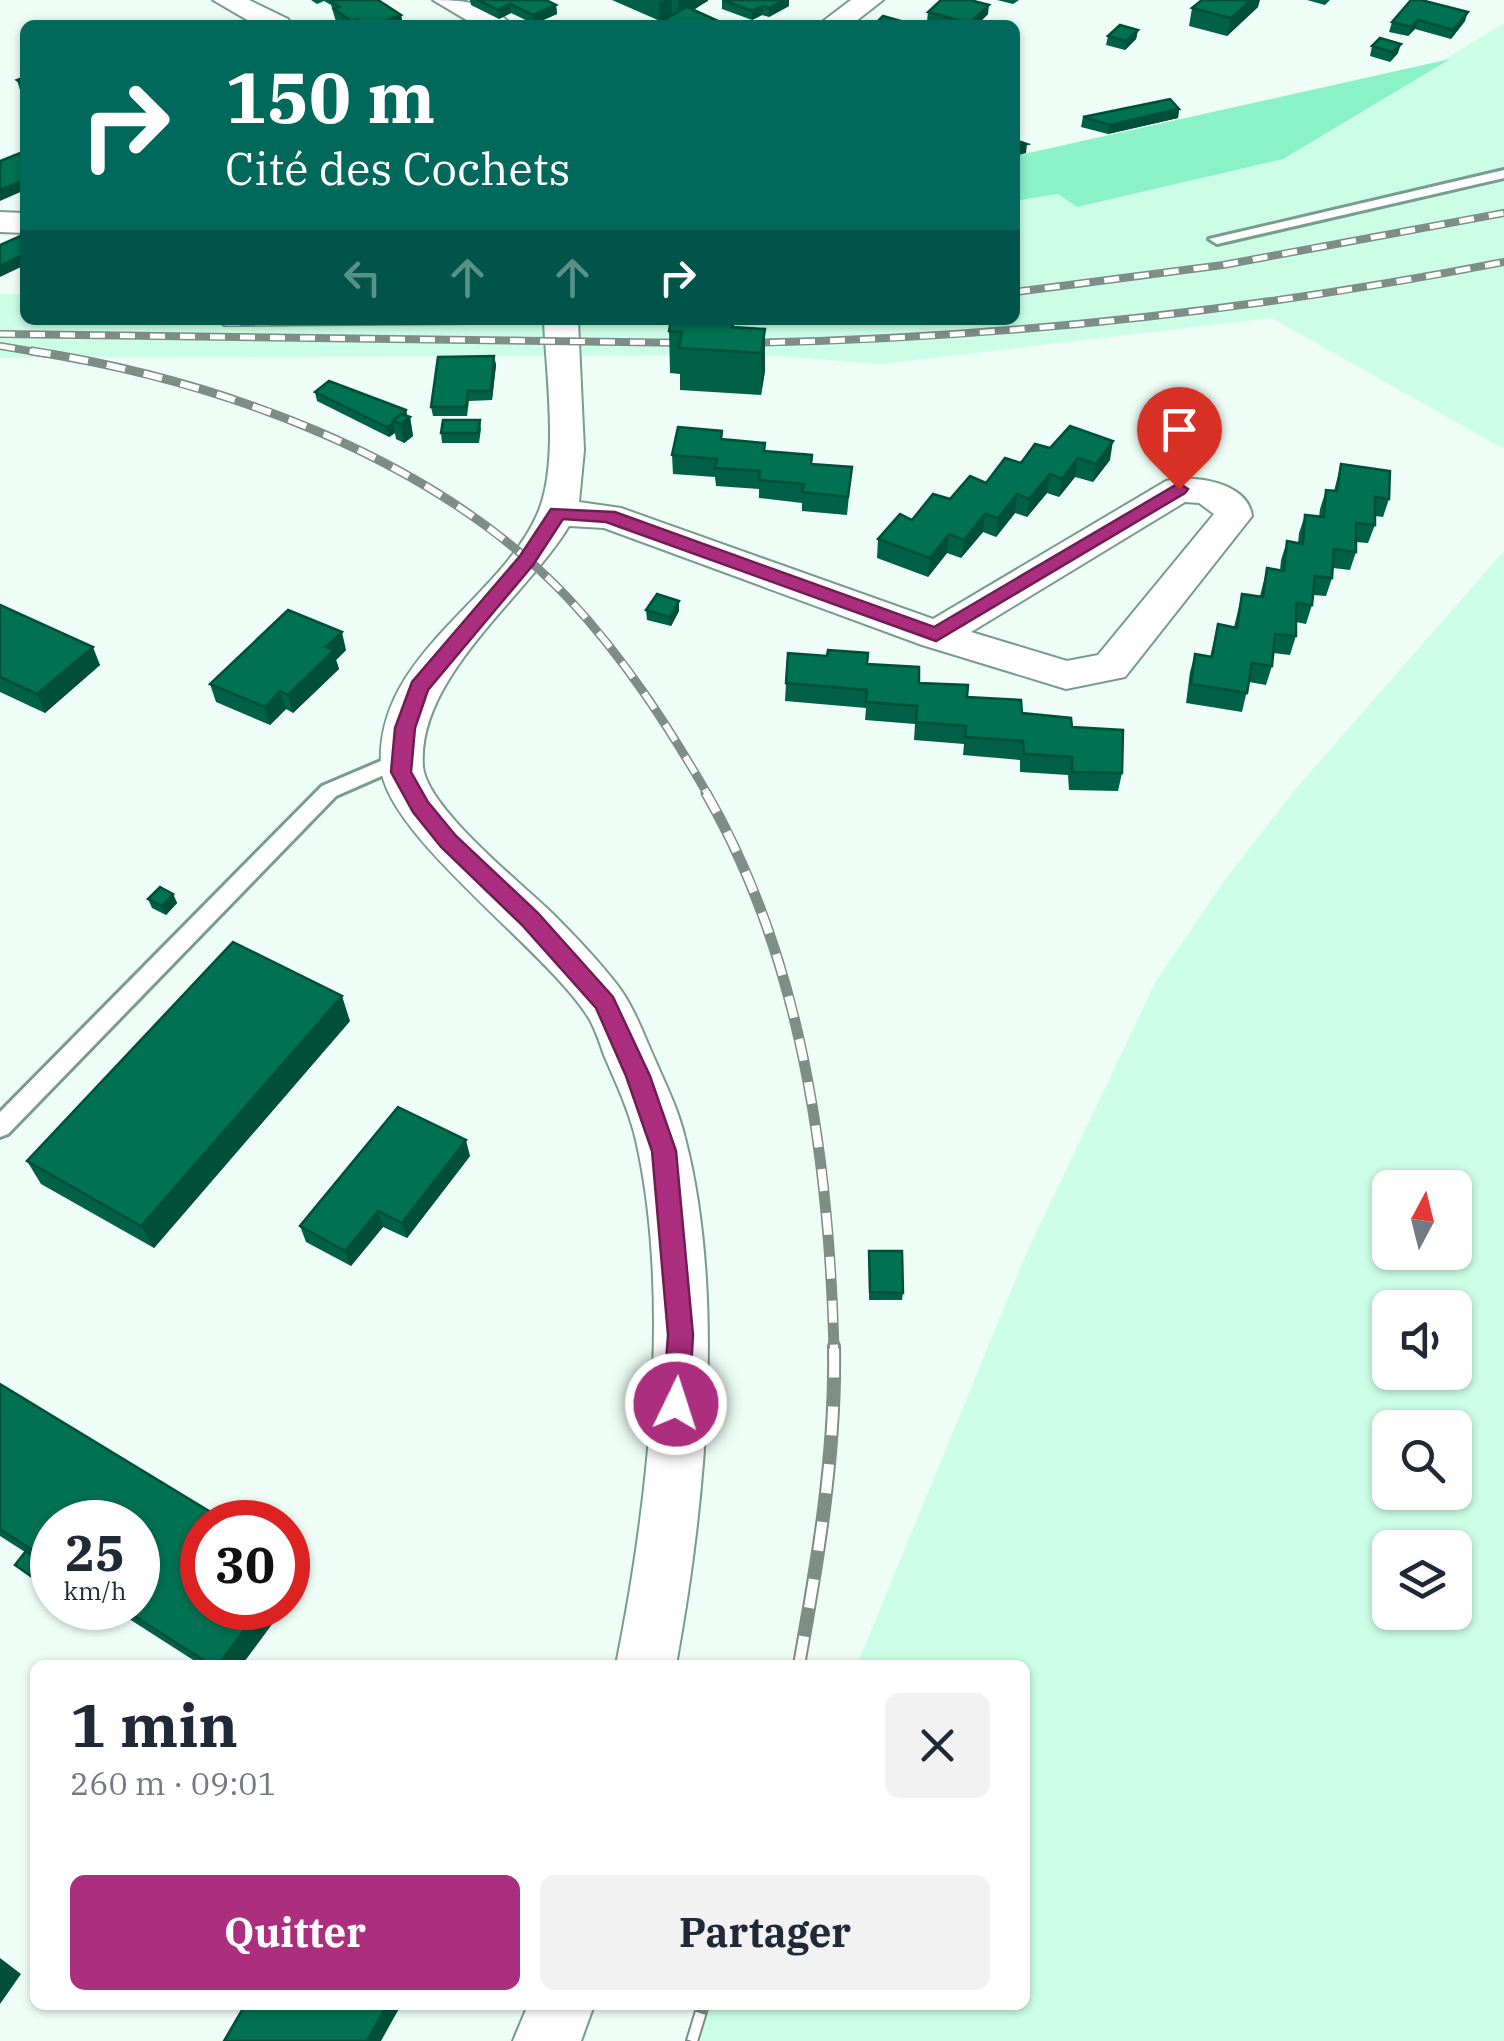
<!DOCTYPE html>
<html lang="fr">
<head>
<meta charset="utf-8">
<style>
  :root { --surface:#fff; --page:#f2f2f3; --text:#1f2937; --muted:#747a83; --accent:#ab2e7f }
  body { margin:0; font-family:"IBM Plex Serif",serif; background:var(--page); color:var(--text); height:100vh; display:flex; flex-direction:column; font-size:38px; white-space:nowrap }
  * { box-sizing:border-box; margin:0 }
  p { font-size:32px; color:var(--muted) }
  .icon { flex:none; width:55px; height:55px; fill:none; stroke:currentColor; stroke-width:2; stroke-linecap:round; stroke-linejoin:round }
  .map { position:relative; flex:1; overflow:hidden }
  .drawer { position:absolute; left:30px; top:1660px; width:1000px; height:350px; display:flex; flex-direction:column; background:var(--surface); border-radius:15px; box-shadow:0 2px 8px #0004 }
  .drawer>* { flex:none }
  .banner { position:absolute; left:20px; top:20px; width:1000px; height:305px; border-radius:15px; box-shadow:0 2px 8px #0004; background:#00695c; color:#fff; overflow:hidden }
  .needle { width:65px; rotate:7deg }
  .buttons { position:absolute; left:1372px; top:1170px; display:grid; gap:20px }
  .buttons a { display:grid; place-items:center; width:100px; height:100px; border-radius:15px; background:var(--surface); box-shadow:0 2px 8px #0004; font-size:50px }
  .speed { position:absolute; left:30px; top:1500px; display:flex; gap:20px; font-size:50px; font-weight:700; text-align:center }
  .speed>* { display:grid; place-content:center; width:130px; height:130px; border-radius:50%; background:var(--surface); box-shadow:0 2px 8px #0004; line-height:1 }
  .speed small { font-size:25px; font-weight:400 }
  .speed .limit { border:15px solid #d22; background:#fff; color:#111 }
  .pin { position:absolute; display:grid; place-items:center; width:85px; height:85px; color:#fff; margin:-102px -42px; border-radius:50% 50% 50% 0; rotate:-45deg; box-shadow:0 0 10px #0007 }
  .pin .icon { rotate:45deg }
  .me { position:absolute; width:110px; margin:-55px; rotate:4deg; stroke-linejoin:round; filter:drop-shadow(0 0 8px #0008) }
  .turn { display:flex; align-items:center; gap:35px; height:210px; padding:0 40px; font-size:45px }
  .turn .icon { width:130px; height:130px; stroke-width:2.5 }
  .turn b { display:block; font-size:70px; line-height:85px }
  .lanes { display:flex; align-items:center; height:95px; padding:0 40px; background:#0003; justify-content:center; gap:50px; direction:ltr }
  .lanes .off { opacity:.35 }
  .round { display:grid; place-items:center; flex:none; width:105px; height:105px; border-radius:15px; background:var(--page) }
  .headline { display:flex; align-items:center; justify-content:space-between; height:170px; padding:0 40px }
  h1 { font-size:60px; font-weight:700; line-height:75px }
  .button { display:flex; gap:20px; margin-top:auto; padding:20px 40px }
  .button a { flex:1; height:115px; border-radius:15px; background:var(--accent); color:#fff; font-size:40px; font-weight:700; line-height:115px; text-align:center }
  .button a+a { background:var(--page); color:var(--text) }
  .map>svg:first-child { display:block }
</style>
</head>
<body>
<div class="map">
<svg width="1504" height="2041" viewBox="0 0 1504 2041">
  <rect width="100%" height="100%" fill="#eefef6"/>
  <!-- built -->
  <g fill="#ccfee7" fill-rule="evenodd">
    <path d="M 1504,23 L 1504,449 L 1272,318 L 881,364 L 765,355 L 0,358 L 0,294 L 25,294 L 25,320 L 1015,320 L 1015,201 L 1282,159 Z"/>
    <path d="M 1504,551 L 1504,2041 L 689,2041 L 705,2005 L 1025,2005 L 1025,1665 L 857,1665 L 1027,1252 L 1156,981 L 1222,884 L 1293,792 ZM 1390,1188 L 1455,1188 L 1455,1252 L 1390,1252 ZM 1390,1308 L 1455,1308 L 1455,1372 L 1390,1372 ZM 1390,1428 L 1455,1428 L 1455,1492 L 1390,1492 ZM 1390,1548 L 1455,1548 L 1455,1612 L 1390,1612 Z"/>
  </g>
  <!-- green -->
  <path fill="#8bf1c7" d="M 1450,59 L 1283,159 L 1077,207 L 1058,194 L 1015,201 L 1015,156 Z"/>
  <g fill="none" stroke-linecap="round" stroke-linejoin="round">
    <defs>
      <g id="service">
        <path d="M 1504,170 L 1504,178 L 1217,244 L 1209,239 Z"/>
        <path d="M 402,752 L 409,754 L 412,759 L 409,764 L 336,796 L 8,1134 L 0,1137 L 0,1112 L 322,786 Z"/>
      </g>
      <g id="minor">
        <path d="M 213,0 L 249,0 L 288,19 L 292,25 L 256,25 Z"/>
        <path d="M 433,0 C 461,0 492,2 511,25 L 475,25 Z"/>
        <path d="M 851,0 L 883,0 L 851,25 L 818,25 Z"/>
        <path d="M 0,212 L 25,213 L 25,233 L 0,232 Z"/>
        <path d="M 544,320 L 578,320 L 584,450 L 579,502 L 621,508 L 933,619 L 1166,481 C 1193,474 1248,482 1252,516 L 1125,677 L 1066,689 L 922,645 L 604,528 L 569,526 C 526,597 416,678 423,767 C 427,808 521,883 552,913 C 575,936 598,960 618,986 C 633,1006 642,1030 652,1053 C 664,1081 678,1108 685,1138 C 726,1295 705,1507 676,1665 L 616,1665 C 648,1506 672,1299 636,1140 C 629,1110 616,1083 604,1055 C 600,1043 596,1031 590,1020 C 550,952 384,835 381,766 C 375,656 498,602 537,515 C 560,465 546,375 544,320 ZM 1185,502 L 1199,503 L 1214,514 L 1098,655 L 1067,661 L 971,632 Z"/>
        <path d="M 528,2005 L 594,2005 L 581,2041 L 513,2041 Z"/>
      </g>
    </defs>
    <!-- service casing -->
    <use href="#service" stroke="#779d8c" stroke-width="6"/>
    <!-- minor casing -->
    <use href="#minor" stroke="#779d8c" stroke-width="4"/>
    <!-- service -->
    <use href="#service" fill="#fff" fill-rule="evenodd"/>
    <!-- minor -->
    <use href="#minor" fill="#fff" fill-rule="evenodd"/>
    <defs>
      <g id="rail-far3">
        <path d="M 1015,292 L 1223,265 L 1504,213"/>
        <path d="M 225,323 L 612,320"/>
        <path d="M 0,334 L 695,343"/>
        <path d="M 740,343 C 998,339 1251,311 1504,262"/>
        <path d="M 0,346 L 48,354"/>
      </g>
      <path id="rail-far2" d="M 32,351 C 219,380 435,457 568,598 C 624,658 667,724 708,795"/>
      <path id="rail-far1" d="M 706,793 C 802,960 829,1159 834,1349"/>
      <g id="rail">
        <path d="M 799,1665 C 818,1559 836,1454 834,1346"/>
        <path d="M 692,2041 L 703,2005"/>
      </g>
    </defs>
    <!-- rail-far3 casing -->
    <use href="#rail-far3" stroke="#7e8d86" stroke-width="8"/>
    <!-- rail-far2 casing -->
    <use href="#rail-far2" stroke="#7e8d86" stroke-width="9"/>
    <!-- rail-far1 casing -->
    <use href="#rail-far1" stroke="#7e8d86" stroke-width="11"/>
    <!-- rail casing -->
    <use href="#rail" stroke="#7e8d86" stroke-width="14"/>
    <!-- rail-far3 -->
    <use href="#rail-far3" stroke="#fff" stroke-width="5" stroke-dasharray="15" stroke-linecap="butt"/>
    <!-- rail-far2 -->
    <use href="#rail-far2" stroke="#fff" stroke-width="6" stroke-dasharray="19" stroke-linecap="butt"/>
    <!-- rail-far1 -->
    <use href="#rail-far1" stroke="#fff" stroke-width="8" stroke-dasharray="22" stroke-linecap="butt"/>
    <!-- rail -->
    <use href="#rail" stroke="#fff" stroke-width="10" stroke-dasharray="29" stroke-linecap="butt"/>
  </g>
  <!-- wall -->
  <g fill="#006146">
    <path d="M 311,0 L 378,0 L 401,15 L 403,25 L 337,25 L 331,5 L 324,1 L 317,4 Z"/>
    <path d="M 470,0 L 546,0 L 556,5 L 557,14 L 534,24 L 511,13 L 499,19 L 471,5 Z"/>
    <path d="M 612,0 L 708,0 L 694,10 L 725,24 L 725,25 L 660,25 L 660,21 Z"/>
    <path d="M 722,0 L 789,6 L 769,17 L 762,15 L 752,20 L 722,9 Z"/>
    <path d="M 997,0 L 1019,0 L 1013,4 Z"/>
    <path d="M 1307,0 L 1330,0 L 1325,5 Z"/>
    <path d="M 1411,0 L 1465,21 L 1451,39 L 1415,29 L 1408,36 L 1389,32 L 1392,22 Z"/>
    <path d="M 1258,7 L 1227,36 L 1189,26 L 1192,8 Z"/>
    <path d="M 928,12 L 988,14 L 977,25 L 943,25 L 927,21 Z"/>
    <path d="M 1138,30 L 1136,39 L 1125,50 L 1106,45 L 1108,36 Z"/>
    <path d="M 1372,46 L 1398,53 L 1390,62 L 1370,56 Z"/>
    <path d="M 25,77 L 25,93 L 20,90 L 17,80 Z"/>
    <path d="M 1179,109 L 1178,118 L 1108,134 L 1081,127 L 1083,117 Z"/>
    <path d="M 734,320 L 734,327 L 765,329 L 765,371 L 761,395 L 680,390 L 680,374 L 670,373 L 669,331 Z"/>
    <path d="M 494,356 L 496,365 L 492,400 L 469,401 L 467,416 L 433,416 L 431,407 Z"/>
    <path d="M 315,392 L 410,417 L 413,436 L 404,443 L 396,439 L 395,433 L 389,437 L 317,401 Z"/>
    <path d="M 480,420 L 481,429 L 479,443 L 442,443 L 441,433 Z"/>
    <path d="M 722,439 L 765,443 L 765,451 L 812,464 L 852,467 L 847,515 L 802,511 L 802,503 L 759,498 L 759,489 L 716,486 L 715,477 L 673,474 L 672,455 Z"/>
    <path d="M 1050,448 L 1110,460 L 1093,482 L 1075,477 L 1059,497 L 1047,493 L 1027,517 L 1015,513 L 996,537 L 983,532 L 961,558 L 947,553 L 928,577 L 877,558 L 878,539 L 950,499 L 986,483 L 1021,463 Z"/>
    <path d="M 1341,464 L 1389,499 L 1383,517 L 1375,516 L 1375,525 L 1368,543 L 1356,542 L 1356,552 L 1350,570 L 1333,568 L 1332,578 L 1326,596 L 1313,595 L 1312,605 L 1306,624 L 1296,622 L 1296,636 L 1290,655 L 1273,653 L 1272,666 L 1266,685 L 1249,682 L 1242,712 L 1186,703 L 1190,672 L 1195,654 L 1210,657 L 1218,624 L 1234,627 L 1242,594 L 1260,596 L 1267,568 L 1280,570 L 1281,560 L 1287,541 L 1298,543 L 1299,533 L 1305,515 L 1319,517 L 1320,509 L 1326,490 L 1334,491 Z"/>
    <path d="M 679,601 L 679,611 L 671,626 L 647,620 L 646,610 Z"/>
    <path d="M 0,605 L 100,665 L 45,713 L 0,692 Z"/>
    <path d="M 346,650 L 336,660 L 339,669 L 293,713 L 286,709 L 270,725 L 216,702 L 210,684 Z"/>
    <path d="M 867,664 L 919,683 L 1072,727 L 1122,773 L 1118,791 L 1069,790 L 1068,775 L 1020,772 L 1020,760 L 963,755 L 964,744 L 914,740 L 915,724 L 865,720 L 866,708 L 785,701 L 786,683 Z"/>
    <path d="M 173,894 L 177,903 L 166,915 L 152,908 L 148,899 Z"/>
    <path d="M 350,1021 L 154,1248 L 41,1184 L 27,1161 Z"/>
    <path d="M 470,1156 L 407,1238 L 383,1227 L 351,1266 L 306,1242 L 300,1226 Z"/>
    <path d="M 869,1251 L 903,1293 L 902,1300 L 869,1300 Z"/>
    <path d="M 0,1384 L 242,1665 L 201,1665 L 112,1608 L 138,1608 L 52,1522 L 52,1593 L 15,1565 L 25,1552 L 0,1536 Z"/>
  </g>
  <!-- shaded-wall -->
  <g fill="#004f39">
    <path d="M 666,0 L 672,0 L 672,15 L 660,21 L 659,3 Z"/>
    <path d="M 678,0 L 708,0 L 708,1 L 678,18 Z"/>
    <path d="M 784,0 L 789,0 L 789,6 L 769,17 L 769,8 Z"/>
    <path d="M 1251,0 L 1260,0 L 1258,7 L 1227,36 L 1231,18 Z"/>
    <path d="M 510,4 L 511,13 L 499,19 L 498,10 Z"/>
    <path d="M 556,5 L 557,14 L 534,24 L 533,15 Z"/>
    <path d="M 989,5 L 988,14 L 977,25 L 970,25 L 970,23 Z"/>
    <path d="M 763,6 L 762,15 L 752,20 L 752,11 Z"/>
    <path d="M 1468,12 L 1465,21 L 1451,39 L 1453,30 Z"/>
    <path d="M 401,15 L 403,25 L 374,25 Z"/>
    <path d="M 1418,20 L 1415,29 L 1408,36 L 1411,27 Z"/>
    <path d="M 1138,30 L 1136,39 L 1125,50 L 1126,41 Z"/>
    <path d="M 1401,44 L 1398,53 L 1390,62 L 1392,52 Z"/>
    <path d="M 1179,109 L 1178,118 L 1108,134 L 1110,125 Z"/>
    <path d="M 1027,144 L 1026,153 L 1015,156 L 1015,147 Z"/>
    <path d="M 25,180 L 25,190 L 0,201 L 0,190 Z"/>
    <path d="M 25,254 L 25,265 L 0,277 L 0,266 Z"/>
    <path d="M 765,329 L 765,371 L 761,395 L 761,353 Z"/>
    <path d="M 494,356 L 496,365 L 492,400 L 491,391 Z"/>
    <path d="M 406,410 L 408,419 L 410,417 L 413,436 L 404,443 L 401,424 Z"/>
    <path d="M 393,424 L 395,433 L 389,437 L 387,427 Z"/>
    <path d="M 1113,441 L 1110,460 L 1093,482 L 1096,464 Z"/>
    <path d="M 1078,458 L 1075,477 L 1059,497 L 1062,479 Z"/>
    <path d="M 1050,474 L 1047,493 L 1027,517 L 1029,499 Z"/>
    <path d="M 1017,494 L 1015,513 L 996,537 L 998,518 Z"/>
    <path d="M 985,514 L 983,532 L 961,558 L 964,540 Z"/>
    <path d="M 949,534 L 947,553 L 928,577 L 930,558 Z"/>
    <path d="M 679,601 L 679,611 L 671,626 L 670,617 Z"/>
    <path d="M 342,632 L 346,650 L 336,660 L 339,669 L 293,713 L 288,695 L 326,647 Z"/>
    <path d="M 93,647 L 100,665 L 45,713 L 37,694 Z"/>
    <path d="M 280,691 L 286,709 L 270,725 L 265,707 Z"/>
    <path d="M 173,894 L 177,903 L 166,915 L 162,906 Z"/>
    <path d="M 342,996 L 350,1021 L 154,1248 L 141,1226 Z"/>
    <path d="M 466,1140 L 470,1156 L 407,1238 L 402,1223 Z"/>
    <path d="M 378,1211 L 383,1227 L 351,1266 L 345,1251 Z"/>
    <path d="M 293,1563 L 304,1580 L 288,1602 L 288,1571 Z"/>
    <path d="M 261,1608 L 284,1608 L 242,1665 L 218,1665 Z"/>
    <path d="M 0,1958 L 21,1974 L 0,2004 Z"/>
    <path d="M 387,2005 L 401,2005 L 381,2041 L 367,2041 Z"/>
  </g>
  <!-- building -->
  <g fill="#007151" stroke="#004f39" stroke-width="2.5">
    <path d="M 334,0 L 378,0 L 401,15 L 374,25 L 366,25 L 357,19 L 351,21 L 334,9 L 339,7 L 331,1 Z"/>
    <path d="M 478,0 L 546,0 L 556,5 L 533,15 L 510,4 L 498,10 Z"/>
    <path d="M 723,0 L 784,0 L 769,8 L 763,6 L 752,11 Z"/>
    <path d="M 941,0 L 970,0 L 989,5 L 970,23 L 928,12 Z"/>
    <path d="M 1202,0 L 1251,0 L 1231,18 L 1192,8 Z"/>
    <path d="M 1411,0 L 1421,0 L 1468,12 L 1453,30 L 1418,20 L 1411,27 L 1392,22 Z"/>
    <path d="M 687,7 L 725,24 L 722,25 L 667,25 L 660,22 Z"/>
    <path d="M 883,16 L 915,25 L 874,25 Z"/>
    <path d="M 1120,25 L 1138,30 L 1126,41 L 1108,36 Z"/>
    <path d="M 1380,38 L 1401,44 L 1392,52 L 1372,46 Z"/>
    <path d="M 25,77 L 25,85 L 17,80 Z"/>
    <path d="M 1170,99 L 1179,109 L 1110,125 L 1083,117 Z"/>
    <path d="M 1015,140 L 1027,144 L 1015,147 Z"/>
    <path d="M 25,151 L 25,180 L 0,190 L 0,161 Z"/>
    <path d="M 25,234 L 25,254 L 0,266 L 0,245 Z"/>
    <path d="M 671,320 L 734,320 L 732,327 L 765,329 L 761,353 L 679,348 L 682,332 L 669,331 Z"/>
    <path d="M 494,356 L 491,391 L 468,391 L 466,407 L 431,407 L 438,357 Z"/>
    <path d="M 329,381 L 406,410 L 404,415 L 401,414 L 393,421 L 393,424 L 387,427 L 315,392 Z"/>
    <path d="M 401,414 L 410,417 L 401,424 L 393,421 Z"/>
    <path d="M 443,420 L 480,420 L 478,433 L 441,433 Z"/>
    <path d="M 1070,426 L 1113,441 L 1096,464 L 1078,458 L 1062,479 L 1050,474 L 1029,499 L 1017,494 L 998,518 L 985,514 L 964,540 L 949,534 L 930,558 L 878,539 L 900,514 L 912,520 L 933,494 L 950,499 L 970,476 L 986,483 L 1005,458 L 1021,463 L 1035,444 L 1050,448 Z"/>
    <path d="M 678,427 L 722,431 L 721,439 L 765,443 L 764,451 L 812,455 L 811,464 L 852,467 L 848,497 L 802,492 L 804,484 L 759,480 L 760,471 L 715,468 L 717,459 L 672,455 Z"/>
    <path d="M 1341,464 L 1390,471 L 1389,499 L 1375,497 L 1375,525 L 1356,523 L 1356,552 L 1334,549 L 1332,578 L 1315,576 L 1312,605 L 1296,603 L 1296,636 L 1275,634 L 1272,666 L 1252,663 L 1247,693 L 1191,684 L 1195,654 L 1212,657 L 1218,624 L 1237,628 L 1242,594 L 1263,597 L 1267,568 L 1284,571 L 1287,541 L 1303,544 L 1305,515 L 1324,517 L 1326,490 L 1337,491 Z"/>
    <path d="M 657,594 L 679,601 L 670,617 L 646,610 Z"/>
    <path d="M 0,605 L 93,647 L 37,694 L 0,677 Z"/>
    <path d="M 288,610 L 342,632 L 326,647 L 334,650 L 288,695 L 280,691 L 265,707 L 210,684 Z"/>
    <path d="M 828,650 L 868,653 L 867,664 L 919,667 L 919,683 L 968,685 L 967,697 L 1021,700 L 1022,713 L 1071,718 L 1072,727 L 1123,730 L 1122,773 L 1072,772 L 1072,757 L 1024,754 L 1023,741 L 965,737 L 966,726 L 916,722 L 917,706 L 866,702 L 867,690 L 786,683 L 788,653 L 827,656 Z"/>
    <path d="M 160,887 L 173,894 L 162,906 L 148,899 Z"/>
    <path d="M 233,942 L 342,996 L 141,1226 L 27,1161 Z"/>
    <path d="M 398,1107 L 466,1140 L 402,1223 L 378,1211 L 345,1251 L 300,1226 Z"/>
    <path d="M 869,1251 L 902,1251 L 903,1293 L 870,1292 Z"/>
    <path d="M 0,1384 L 227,1522 L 202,1522 L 202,1608 L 261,1608 L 218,1665 L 211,1665 L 122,1608 L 138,1608 L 138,1522 L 52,1522 L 52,1563 L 0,1529 Z"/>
    <path d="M 26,1551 L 52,1568 L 52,1583 L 48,1588 L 15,1565 Z"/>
    <path d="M 288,1560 L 293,1563 L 288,1571 Z"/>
    <path d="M 245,2005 L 387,2005 L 367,2041 L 224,2041 Z"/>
  </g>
  <!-- route -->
  <path fill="#ab2e7f" stroke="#6f1e53" stroke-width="2.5" d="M 1179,483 L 1188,489 L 1185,493 L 936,641 L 606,522 L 563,519 L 533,565 L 428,690 L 415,728 L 411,772 L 428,802 L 456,836 L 538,913 L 613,997 L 650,1076 L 676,1151 L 693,1335 L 689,1404 L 685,1413 L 676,1417 L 667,1413 L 663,1404 L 668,1335 L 652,1151 L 626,1076 L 596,1008 L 522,925 L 441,847 L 413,812 L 391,772 L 395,728 L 412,682 L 520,556 L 551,509 L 615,512 L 934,627 Z"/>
</svg>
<div class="buttons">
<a><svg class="needle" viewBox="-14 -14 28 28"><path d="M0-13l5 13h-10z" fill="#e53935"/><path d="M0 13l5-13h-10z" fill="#747a83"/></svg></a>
<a><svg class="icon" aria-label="sound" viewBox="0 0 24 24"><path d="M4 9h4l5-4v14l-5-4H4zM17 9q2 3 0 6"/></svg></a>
<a><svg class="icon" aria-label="search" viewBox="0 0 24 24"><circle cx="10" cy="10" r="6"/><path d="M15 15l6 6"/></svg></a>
<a><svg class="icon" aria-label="layers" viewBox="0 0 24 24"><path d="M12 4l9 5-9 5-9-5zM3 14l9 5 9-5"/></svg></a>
</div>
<div class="speed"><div>25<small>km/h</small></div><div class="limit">30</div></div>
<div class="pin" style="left:1179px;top:489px;background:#d93025"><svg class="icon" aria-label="arrive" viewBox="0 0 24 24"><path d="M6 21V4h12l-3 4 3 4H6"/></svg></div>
<svg class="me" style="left:676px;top:1404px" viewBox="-20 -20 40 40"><circle r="17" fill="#ab2e7f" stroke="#fff" stroke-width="3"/><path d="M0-11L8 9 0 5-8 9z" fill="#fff"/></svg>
<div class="banner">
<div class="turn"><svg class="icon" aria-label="right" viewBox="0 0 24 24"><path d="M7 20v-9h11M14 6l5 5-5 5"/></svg><div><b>150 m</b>Cité des Cochets</div></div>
<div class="lanes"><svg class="icon off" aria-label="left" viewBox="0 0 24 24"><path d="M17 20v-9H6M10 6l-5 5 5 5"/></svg><svg class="icon off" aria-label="ahead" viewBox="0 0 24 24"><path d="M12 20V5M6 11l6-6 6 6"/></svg><svg class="icon off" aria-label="ahead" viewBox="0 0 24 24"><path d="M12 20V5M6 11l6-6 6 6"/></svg><svg class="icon" aria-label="right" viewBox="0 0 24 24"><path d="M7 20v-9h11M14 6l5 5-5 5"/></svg></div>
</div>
<section class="drawer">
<div class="headline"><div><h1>1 min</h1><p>260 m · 09:01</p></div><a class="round"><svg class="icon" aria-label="close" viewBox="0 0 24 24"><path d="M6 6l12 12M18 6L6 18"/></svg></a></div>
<div class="button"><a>Quitter</a><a>Partager</a></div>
</section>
</div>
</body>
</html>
